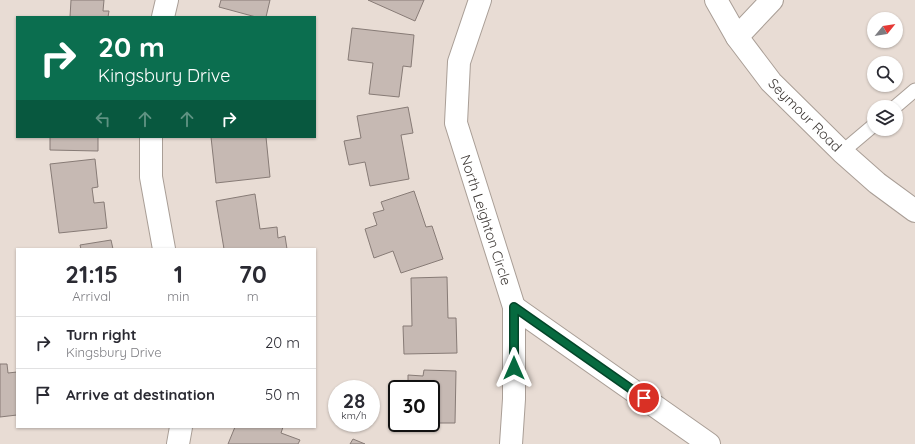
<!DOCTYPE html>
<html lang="en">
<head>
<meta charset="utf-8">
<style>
  :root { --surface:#fff; --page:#f7f7f7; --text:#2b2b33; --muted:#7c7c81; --line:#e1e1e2 }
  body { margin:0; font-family:Quicksand,sans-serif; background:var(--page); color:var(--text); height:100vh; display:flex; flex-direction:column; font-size:15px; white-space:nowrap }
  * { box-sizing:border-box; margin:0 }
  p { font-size:13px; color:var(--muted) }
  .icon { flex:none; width:22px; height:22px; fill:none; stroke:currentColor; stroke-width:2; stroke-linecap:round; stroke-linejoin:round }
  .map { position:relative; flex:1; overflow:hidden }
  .side { position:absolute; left:16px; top:248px; width:300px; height:180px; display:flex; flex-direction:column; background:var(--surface); border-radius:0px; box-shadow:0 1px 3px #0004 }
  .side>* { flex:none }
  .top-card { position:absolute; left:16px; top:16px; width:300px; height:122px; border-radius:0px; box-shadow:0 1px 3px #0004; background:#0b6e4f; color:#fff; overflow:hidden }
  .needle { width:26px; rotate:60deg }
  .tools { position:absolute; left:867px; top:12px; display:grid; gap:8px }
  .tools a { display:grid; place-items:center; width:36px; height:36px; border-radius:50%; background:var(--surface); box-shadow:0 1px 3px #0004; font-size:20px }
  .speed { position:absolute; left:328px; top:380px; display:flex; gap:8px; font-size:20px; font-weight:700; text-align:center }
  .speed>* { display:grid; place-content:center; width:52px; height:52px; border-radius:50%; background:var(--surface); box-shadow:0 1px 3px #0004; line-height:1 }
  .speed small { font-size:10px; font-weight:400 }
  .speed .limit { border:2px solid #111; border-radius:6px; background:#fff; color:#111 }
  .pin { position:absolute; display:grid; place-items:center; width:34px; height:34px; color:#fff; margin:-17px; border:2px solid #fff; border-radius:50%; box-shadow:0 1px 4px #0007 }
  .me { position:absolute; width:44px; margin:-22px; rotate:0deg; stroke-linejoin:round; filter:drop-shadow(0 0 3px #0008) }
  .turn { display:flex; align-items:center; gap:14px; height:84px; padding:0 16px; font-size:18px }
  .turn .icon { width:52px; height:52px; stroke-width:2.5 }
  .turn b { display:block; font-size:28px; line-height:34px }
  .lanes { display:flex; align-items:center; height:38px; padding:0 16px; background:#0003; justify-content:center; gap:20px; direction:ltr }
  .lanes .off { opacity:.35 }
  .eta { display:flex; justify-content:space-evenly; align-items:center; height:68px; text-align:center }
  .eta b { font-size:24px; font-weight:700; line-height:28px }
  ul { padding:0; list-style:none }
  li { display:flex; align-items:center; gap:12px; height:52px; padding:0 16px; border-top:1px solid var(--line) }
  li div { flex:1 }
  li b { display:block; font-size:15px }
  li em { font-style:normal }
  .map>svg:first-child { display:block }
</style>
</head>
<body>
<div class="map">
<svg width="915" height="444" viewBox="0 0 915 444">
  <rect width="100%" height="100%" fill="#e8dcd4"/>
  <!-- building -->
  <g fill="#c6b9b3" stroke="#877b76">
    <path d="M 71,0 L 104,0 L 103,11 L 109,11 L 108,17 L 70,17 Z"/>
    <path d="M 221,0 L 270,0 L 266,17 L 256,17 L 219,7 Z"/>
    <path d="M 368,0 L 424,0 L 415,21 Z"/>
    <path d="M 352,28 L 414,35 L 411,67 L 403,66 L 399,97 L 369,94 L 373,63 L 348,60 Z"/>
    <path d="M 408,107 L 413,133 L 401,135 L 409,179 L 370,186 L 365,162 L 349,165 L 344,141 L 361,138 L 357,116 Z"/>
    <path d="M 50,137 L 98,137 L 98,151 L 50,150 Z"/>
    <path d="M 211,137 L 266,137 L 270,177 L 216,183 Z"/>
    <path d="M 95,159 L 98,187 L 92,188 L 94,203 L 104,202 L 107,228 L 59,233 L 50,164 Z"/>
    <path d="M 414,191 L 426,227 L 432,226 L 443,259 L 401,273 L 393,251 L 374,258 L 365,229 L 377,225 L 373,213 L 384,210 L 381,202 Z"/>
    <path d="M 255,194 L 260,229 L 277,227 L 278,238 L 285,236 L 287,249 L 224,249 L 216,201 Z"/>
    <path d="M 111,240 L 113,249 L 81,249 L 80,245 Z"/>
    <path d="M 447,277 L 448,318 L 456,318 L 457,353 L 404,354 L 403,326 L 412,326 L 411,278 Z"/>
    <path d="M 0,364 L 7,364 L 8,373 L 17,372 L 17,415 L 0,417 Z"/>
    <path d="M 424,370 L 456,371 L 455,423 L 431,423 L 431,389 L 408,389 L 408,375 L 423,376 Z"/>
    <path d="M 235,427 L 283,427 L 281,433 L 300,440 L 298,444 L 228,444 Z"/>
    <path d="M 353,439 L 365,444 L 350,444 Z"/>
  </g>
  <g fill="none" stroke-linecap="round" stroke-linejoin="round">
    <defs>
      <g id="lane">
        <path d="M 895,107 L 915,90"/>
        <path d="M 842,152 L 874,125"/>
      </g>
      <g id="street">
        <path d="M 480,0 L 459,62 L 456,123 L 514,307 L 514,399 L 511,444"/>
        <path d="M 163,17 L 167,0"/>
        <path d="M 737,37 L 772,0"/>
        <path d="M 151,137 L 151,177 L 164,249"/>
        <path d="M 514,307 L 709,444"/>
        <path d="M 178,444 L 181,427"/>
      </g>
      <path id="secondary" d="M 716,0 L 737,37 L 771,82 L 842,152 L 877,183 L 915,211"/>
    </defs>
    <!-- lane casing -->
    <use href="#lane" stroke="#a99e96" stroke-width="15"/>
    <!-- street casing -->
    <use href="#street" stroke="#a99e96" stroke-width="24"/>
    <!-- secondary casing -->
    <use href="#secondary" stroke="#a99e96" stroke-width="24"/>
    <!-- lane -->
    <use href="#lane" stroke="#fff" stroke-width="13"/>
    <!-- street -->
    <use href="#street" stroke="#fff" stroke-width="22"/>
    <!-- secondary -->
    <use href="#secondary" stroke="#fff" stroke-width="22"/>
  </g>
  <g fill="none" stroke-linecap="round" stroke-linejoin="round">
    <defs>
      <path id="route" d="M 514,368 L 514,307 L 644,398"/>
    </defs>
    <!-- route casing -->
    <use href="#route" stroke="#044529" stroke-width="10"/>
    <!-- route -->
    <use href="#route" stroke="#066a3f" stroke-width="7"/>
  </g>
  <g text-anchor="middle" stroke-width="4" stroke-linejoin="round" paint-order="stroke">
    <!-- street labels -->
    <g font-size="14" fill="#3c3734" stroke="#fff">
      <text transform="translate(805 115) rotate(45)" y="5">Seymour Road</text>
      <text transform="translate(486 220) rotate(72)" y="5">North Leighton Circle</text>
    </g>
  </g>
</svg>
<div class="tools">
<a><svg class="needle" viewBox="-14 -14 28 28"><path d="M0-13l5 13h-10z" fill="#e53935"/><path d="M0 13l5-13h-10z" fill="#7c7c81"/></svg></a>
<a><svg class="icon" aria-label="search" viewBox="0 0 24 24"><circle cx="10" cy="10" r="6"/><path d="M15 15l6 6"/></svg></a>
<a><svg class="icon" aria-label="layers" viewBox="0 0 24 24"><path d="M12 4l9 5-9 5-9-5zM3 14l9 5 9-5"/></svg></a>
</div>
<div class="speed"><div>28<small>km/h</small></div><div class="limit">30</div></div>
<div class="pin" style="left:644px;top:398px;background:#d93025"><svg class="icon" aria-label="arrive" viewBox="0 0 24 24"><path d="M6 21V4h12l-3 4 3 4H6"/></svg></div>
<svg class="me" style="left:514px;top:368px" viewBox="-20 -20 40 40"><path d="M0-17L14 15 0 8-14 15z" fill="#066a3f" stroke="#fff" stroke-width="4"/></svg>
<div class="top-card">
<div class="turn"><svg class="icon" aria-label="right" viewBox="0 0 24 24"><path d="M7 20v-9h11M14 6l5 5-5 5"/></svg><div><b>20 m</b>Kingsbury Drive</div></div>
<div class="lanes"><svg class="icon off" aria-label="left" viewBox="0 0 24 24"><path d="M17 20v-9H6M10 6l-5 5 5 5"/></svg><svg class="icon off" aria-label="ahead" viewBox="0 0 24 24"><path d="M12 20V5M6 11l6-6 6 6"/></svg><svg class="icon off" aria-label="ahead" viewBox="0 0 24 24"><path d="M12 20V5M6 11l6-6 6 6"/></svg><svg class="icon" aria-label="right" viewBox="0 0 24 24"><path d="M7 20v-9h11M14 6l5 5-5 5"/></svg></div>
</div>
<section class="side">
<div class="eta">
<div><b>21:15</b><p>Arrival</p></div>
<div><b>1</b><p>min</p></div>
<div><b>70</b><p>m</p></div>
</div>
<ul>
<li><svg class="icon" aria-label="right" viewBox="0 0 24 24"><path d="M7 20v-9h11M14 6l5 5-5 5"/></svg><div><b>Turn right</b><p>Kingsbury Drive</p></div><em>20 m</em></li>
<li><svg class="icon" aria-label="arrive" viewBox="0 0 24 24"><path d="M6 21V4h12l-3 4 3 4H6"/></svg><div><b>Arrive at destination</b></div><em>50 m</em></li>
</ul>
</section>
</div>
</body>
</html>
